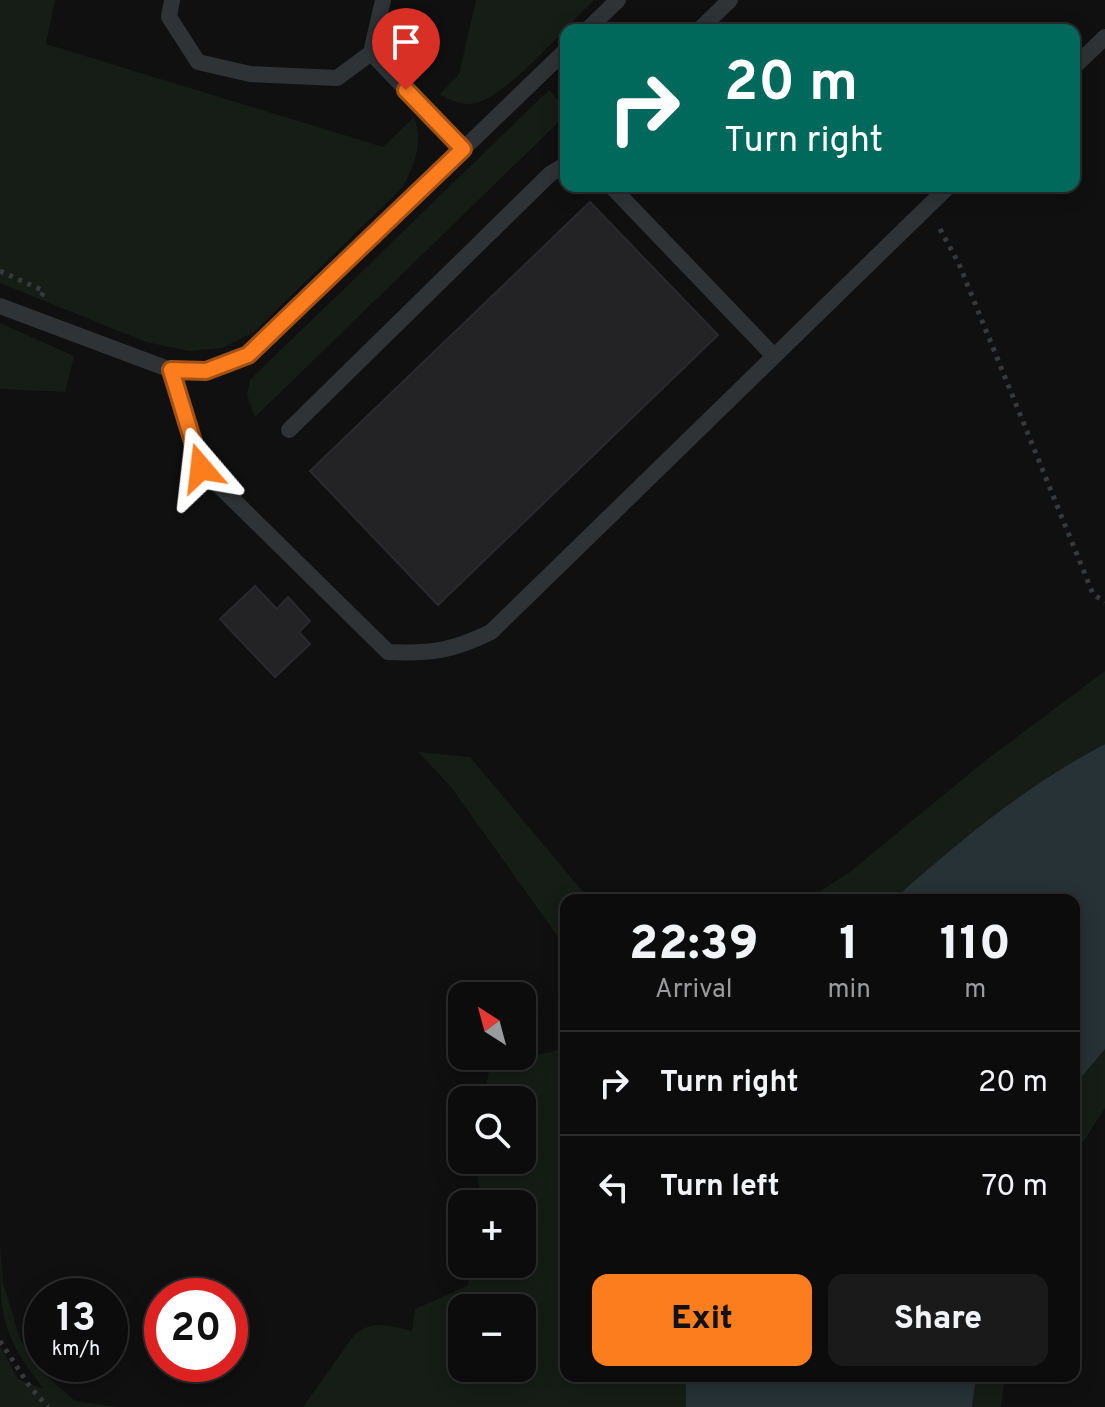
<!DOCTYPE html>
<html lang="en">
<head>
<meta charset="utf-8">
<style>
  :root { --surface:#0c0c0d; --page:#1a1a1b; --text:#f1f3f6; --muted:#9a9b9d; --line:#2c2c2e; --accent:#fb7d1e }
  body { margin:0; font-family:Overpass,sans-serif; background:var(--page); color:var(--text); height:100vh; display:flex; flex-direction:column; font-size:30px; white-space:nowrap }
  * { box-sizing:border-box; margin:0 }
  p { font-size:26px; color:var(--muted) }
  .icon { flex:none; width:44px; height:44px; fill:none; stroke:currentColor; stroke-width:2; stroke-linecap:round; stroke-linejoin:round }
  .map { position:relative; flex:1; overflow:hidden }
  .panel { position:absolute; left:560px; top:894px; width:520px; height:488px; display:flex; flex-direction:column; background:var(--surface); border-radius:16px; box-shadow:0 4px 20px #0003,0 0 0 2px var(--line) }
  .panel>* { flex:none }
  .top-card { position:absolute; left:560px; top:24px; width:520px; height:168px; border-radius:16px; box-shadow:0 4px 20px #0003,0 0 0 2px var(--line); background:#00695c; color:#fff; overflow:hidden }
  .needle { width:52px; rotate:324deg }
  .buttons { position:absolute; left:448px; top:982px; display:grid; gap:16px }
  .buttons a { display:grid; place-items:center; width:88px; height:88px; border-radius:16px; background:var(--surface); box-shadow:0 4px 20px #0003,0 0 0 2px var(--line); font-size:40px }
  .speed { position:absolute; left:24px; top:1278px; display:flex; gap:16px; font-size:40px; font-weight:700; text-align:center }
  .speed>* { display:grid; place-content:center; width:104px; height:104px; border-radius:50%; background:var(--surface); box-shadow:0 4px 20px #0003,0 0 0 2px var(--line); line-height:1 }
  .speed small { font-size:20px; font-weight:400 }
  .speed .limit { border:12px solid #d22; background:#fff; color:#111 }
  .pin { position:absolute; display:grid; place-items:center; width:68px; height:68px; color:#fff; margin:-82px -34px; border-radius:50% 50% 50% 0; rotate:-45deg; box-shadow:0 0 8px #0007 }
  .pin .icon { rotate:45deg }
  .me { position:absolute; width:88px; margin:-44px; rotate:343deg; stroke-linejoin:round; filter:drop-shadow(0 0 6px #0008) }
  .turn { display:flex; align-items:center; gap:28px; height:168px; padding:0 32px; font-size:36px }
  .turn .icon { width:104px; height:104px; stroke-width:2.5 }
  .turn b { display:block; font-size:56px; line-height:68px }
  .eta { display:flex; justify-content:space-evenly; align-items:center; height:136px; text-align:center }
  .eta b { font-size:48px; font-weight:800; line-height:56px }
  .button { display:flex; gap:16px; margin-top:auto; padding:16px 32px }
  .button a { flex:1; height:92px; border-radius:16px; background:var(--accent); color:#111; font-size:32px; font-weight:800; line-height:92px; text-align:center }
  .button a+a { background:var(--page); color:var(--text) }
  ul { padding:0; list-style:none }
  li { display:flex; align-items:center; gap:24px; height:104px; padding:0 32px; border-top:2px solid var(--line) }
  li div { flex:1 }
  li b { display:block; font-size:30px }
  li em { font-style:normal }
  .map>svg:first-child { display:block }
</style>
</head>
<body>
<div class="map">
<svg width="1105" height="1407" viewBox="0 0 1105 1407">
  <rect width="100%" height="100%" fill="#101011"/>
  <!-- green -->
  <g fill="#161c16" fill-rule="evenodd">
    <path d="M 0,0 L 55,0 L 46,44 L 383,147 L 414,117 C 424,144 415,162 403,187 L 254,332 L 222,348 L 189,351 L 146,342 L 0,283 Z"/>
    <path d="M 476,0 L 594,0 C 568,25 508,96 475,103 C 463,106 450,101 440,94 L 459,74 Z"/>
    <path d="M 549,90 L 566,109 L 566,115 L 255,417 L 247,395 L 250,380 Z"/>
    <path d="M 0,323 L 74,356 L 65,392 L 0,389 Z"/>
    <path d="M 1105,671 L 1105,744 C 1025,786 960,840 893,900 L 806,900 L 850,872 L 981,764 Z"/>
    <path d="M 418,752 L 470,757 L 590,900 L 566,900 L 566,948 L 451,787 Z"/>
    <path d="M 566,1048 L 566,1376 L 686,1376 L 686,1407 L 303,1407 L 354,1335 C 373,1319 389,1326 412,1331 L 415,1309 L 467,1286 L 475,1264 L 522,1264 L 522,1204 L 481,1204 L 476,1160 L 522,1160 L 522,1100 L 483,1100 L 490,1067 ZM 522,1308 L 522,1368 L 462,1368 L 462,1308 Z"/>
    <path d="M 1105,1049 L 1105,1108 L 1074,1156 L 1074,1086 Z"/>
    <path d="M 0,1246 L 3,1282 L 20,1339 L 40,1370 L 75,1401 L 118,1407 L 0,1407 L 0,1346 L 18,1379 L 44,1389 C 0,1333 0,1316 0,1246 Z"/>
    <path d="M 976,1376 L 1005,1376 L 1001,1407 L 972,1407 Z"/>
  </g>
  <!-- water -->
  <g fill="#263235">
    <path d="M 1105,744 L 1105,1049 L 1074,1086 L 1074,900 L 893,900 C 960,840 1025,786 1105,744 Z"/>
    <path d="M 686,1376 L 976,1376 L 972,1407 L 686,1407 Z"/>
  </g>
  <!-- building -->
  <g fill="#232325" stroke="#292a2d" stroke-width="2">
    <path d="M 590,202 L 718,335 L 438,605 L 310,471 Z"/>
    <path d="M 255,586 L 277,609 L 288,597 L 310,621 L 299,632 L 310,644 L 275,677 L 220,619 Z"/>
  </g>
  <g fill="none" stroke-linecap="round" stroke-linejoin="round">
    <!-- path -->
    <g stroke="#363a3d" stroke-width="5" stroke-dasharray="4 6" stroke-linecap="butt">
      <path d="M 940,229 L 959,264 L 1093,594 L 1105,602"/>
      <path d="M 0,271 L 44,291 L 41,297"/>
      <path d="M 0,1341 L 30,1387 L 48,1407"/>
    </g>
    <!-- lane -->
    <g stroke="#303336" stroke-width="16">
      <path d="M 172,0 L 169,17 L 198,62 L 250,74 L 337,78 L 371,53 L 383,0"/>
      <path d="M 587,30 L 618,0"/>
      <path d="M 699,30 L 730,0"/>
      <path d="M 371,53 L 463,149"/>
      <path d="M 1074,67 L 1105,37"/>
      <path d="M 611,186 L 773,355"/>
      <path d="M 0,306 L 171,370 C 203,375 233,367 258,347 L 566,50"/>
      <path d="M 171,370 L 201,468 L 388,652 C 431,654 452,651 491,632 L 949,186"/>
      <path d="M 289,430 L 550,174 L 566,164"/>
    </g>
  </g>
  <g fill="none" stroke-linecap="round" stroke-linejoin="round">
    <defs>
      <path id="route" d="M 201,468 L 171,370 L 206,371 L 248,355 L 463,149 L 406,90"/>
    </defs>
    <!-- route casing -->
    <use href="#route" stroke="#a35114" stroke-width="20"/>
    <!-- route -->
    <use href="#route" stroke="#fb7d1e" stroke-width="14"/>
  </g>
</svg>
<div class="buttons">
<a><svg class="needle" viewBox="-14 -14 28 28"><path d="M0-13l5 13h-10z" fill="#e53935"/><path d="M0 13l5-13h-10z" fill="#9a9b9d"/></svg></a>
<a><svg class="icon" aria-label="search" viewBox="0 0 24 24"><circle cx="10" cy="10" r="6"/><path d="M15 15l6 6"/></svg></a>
<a>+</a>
<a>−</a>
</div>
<div class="speed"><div>13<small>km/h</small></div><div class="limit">20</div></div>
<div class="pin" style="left:406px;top:90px;background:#d93025"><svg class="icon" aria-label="arrive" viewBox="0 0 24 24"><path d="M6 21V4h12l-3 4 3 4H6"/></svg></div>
<svg class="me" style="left:201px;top:468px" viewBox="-20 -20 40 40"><path d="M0-17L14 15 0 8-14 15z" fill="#fb7d1e" stroke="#fff" stroke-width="4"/></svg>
<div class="top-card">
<div class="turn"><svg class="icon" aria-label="right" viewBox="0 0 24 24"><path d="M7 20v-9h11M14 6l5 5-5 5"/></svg><div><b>20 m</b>Turn right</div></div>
</div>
<section class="panel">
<div class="eta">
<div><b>22:39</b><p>Arrival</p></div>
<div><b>1</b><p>min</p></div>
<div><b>110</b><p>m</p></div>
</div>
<ul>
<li><svg class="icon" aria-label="right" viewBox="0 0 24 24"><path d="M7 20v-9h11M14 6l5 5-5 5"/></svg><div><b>Turn right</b></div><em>20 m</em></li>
<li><svg class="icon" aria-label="left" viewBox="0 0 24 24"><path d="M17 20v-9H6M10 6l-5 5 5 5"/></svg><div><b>Turn left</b></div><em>70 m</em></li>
</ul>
<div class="button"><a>Exit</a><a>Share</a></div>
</section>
</div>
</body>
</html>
